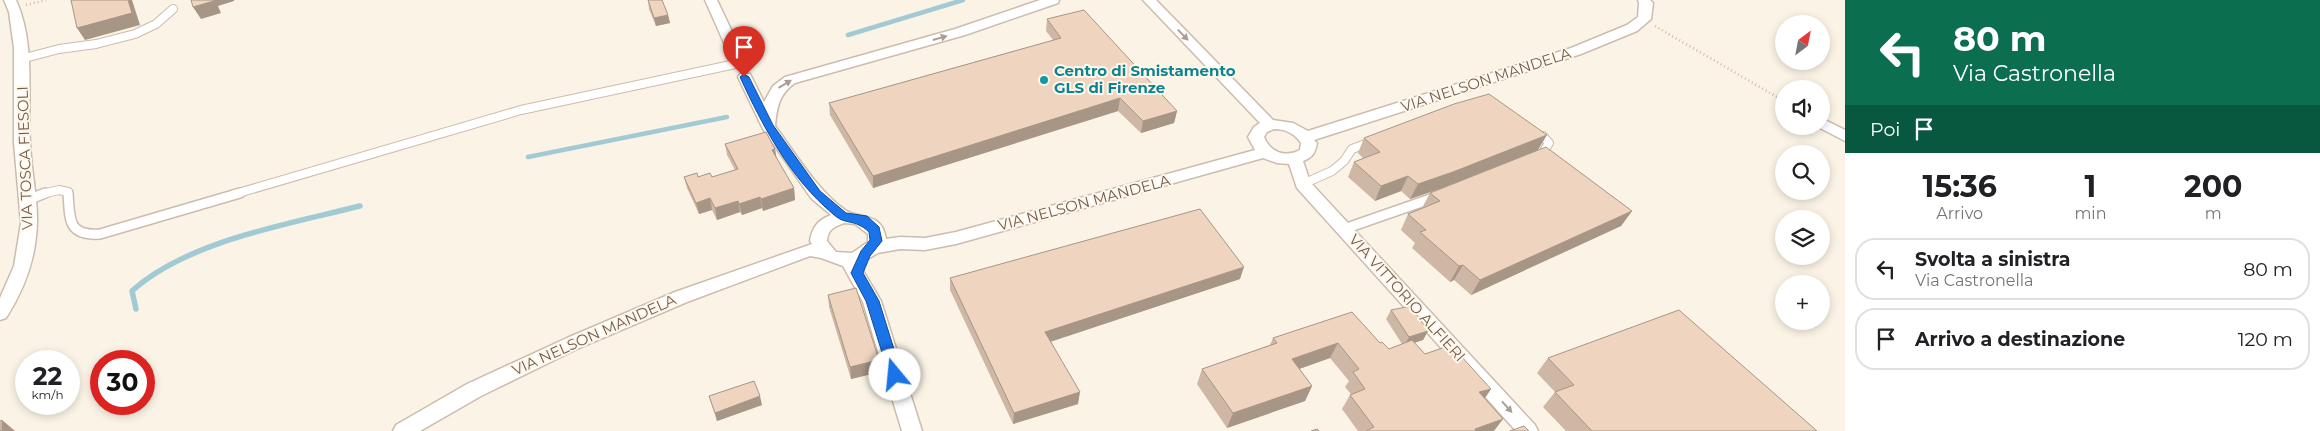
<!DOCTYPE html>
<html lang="it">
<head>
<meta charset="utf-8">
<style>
  :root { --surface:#fff; --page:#f2f2f2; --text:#202124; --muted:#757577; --line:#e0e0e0 }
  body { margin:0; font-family:Montserrat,sans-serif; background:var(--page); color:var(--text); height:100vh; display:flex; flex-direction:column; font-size:19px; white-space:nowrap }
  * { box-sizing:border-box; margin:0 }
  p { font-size:16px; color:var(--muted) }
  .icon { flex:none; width:28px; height:28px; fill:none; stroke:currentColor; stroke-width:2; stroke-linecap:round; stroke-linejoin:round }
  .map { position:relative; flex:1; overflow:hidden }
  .details { display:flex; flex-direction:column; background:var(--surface); width:475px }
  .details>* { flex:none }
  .top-card { background:#0b6e4f; color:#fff; overflow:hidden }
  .needle { width:32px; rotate:32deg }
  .buttons { position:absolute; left:1775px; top:15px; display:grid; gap:10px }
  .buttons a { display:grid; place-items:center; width:55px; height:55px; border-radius:50%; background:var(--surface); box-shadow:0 2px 8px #0003; font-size:25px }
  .speed { position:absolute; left:15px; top:350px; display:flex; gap:10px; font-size:25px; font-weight:700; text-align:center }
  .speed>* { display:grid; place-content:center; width:65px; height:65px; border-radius:50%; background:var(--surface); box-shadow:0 2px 8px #0003; line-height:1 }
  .speed small { font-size:12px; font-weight:400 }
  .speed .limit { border:8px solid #d22; background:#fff; color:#111 }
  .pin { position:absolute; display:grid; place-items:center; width:42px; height:42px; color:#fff; margin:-51px -21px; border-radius:50% 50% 50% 0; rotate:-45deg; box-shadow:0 0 5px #0007 }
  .pin .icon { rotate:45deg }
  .me { position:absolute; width:55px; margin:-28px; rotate:343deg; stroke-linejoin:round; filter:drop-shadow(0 0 4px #0008) }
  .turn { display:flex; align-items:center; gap:18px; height:105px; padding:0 25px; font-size:22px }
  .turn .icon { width:65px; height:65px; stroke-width:2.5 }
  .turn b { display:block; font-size:35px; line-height:42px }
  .then { display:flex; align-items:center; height:48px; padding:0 25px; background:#0003; gap:10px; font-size:19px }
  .eta { display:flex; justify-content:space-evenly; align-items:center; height:85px; text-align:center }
  .eta b { font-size:30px; font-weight:700; line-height:35px }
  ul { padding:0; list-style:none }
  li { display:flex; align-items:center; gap:15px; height:62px; margin:0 10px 8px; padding:0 15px; border:2px solid var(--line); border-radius:20px }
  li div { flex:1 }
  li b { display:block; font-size:19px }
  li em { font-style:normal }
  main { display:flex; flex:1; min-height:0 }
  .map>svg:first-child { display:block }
</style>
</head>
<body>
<main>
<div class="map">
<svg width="1845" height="431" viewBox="0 0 1845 431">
  <rect width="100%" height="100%" fill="#fbf4e6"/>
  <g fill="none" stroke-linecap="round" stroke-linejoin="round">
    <!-- stream-far1 -->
    <g stroke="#a2cad5" stroke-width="4.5">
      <path d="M 848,35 L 963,0"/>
      <path d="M 528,157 L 727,117"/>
    </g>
    <!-- stream -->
    <path stroke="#a2cad5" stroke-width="5.5" d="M 136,309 L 132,291 C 187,241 289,224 360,206"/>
    <defs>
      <g id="service-far1">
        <path d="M 21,59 L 59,49 L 96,44 L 135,34 L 156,24 L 173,9"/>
        <path d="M 1541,156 L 1549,143 L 1543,136"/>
        <path d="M 1303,184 L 1332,171 L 1344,161 L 1352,149 L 1371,142"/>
        <path d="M 42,194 L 59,190 L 68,192 L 68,194"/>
        <path d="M 235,194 L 521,110 L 740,63"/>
      </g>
      <g id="service">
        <path d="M 68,193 C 70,219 67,236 100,234 L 240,193"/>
        <path d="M 28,200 L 45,193"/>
        <path d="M 1344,229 L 1436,197"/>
      </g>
      <g id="minor">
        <path d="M 4,0 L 16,0 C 36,44 27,96 30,142 C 31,174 40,205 36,237 C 33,266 22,293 6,318 L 0,320 L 0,298 L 14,266 L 21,223 L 14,143 L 14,48 L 9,12 Z"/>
        <path d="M 705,0 L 717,0 L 747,63 L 745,66 L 740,67 L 733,63 Z"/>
        <path d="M 1040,0 L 1059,0 L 1058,3 L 965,35 L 795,83 C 779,94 777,107 775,126 C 796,154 816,189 845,210 C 859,220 882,211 886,239 L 900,237 L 925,238 L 956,232 L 1255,150 L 1248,137 L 1254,127 L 1260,123 L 1143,0 L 1156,0 L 1273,120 L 1293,123 L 1308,131 L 1571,48 L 1627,25 L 1638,17 L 1639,3 L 1638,0 L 1650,0 L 1653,3 L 1651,19 L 1637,31 L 1581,54 L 1314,140 L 1317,143 C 1315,153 1313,157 1303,161 L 1310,182 L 1535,425 L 1538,431 L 1516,431 L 1297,188 L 1289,164 L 1277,163 L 1263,158 L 956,244 L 925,250 L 900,249 L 878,253 L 859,264 L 881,301 L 922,431 L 902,431 L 863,302 L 843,266 L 821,258 L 810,256 L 687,302 L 579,348 L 481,396 L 420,431 L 393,431 L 396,425 L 467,384 L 567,338 L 675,292 L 812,244 L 810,241 C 812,227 818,220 831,215 L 811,198 L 763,129 L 738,77 L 740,74 L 750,74 L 764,102 L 773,86 L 785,77 L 955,29 ZM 1274,129 C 1286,129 1295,134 1301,143 L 1300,150 C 1285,158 1270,152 1264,137 L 1267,132 ZM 844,223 L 855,224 L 868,234 L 868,242 L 852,253 L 836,252 L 827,241 C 828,229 834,227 844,223 Z"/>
        <path d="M 1821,118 L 1845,130 L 1845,141 L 1816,126 L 1821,126 Z"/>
      </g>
    </defs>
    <!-- service-far1 casing -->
    <use href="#service-far1" stroke="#ccbcad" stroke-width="10"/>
    <!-- service casing -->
    <use href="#service" stroke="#ccbcad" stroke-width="12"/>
    <!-- minor casing -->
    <use href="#minor" stroke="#ccbcad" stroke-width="3"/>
    <!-- path -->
    <g stroke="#d4b8a2" stroke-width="2.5" stroke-dasharray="1 3" stroke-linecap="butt">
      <path d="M 26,5 L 46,0"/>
      <path d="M 1655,26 L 1784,101"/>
    </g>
    <!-- service-far1 -->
    <use href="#service-far1" stroke="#fff" stroke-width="8"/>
    <!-- service -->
    <use href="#service" stroke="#fff" stroke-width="9"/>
    <!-- minor -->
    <use href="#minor" fill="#fff" fill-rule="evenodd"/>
  </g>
  <!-- wall -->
  <g fill="#ceb7a4">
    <path d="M 648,0 L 668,15 L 670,23 L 656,26 L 649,9 Z"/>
    <path d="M 1047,19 L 1177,111 L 1174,123 L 1141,133 L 1118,111 L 873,188 L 830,115 L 829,103 L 1053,40 L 1046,31 Z"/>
    <path d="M 1364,138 L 1538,150 L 1445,187 L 1410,199 L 1401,191 L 1375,201 L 1348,177 L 1354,162 L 1363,158 L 1358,153 Z"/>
    <path d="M 725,144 L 775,149 L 776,158 L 794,188 L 795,200 L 763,211 L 762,208 L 742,215 L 740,212 L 717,220 L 712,210 L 699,214 L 687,188 L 684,177 L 712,177 L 735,170 L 727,155 Z"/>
    <path d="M 1430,193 L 1632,211 L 1621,226 L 1471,295 L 1454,280 L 1450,282 L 1412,248 L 1415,243 L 1401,230 L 1408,214 L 1422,208 Z"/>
    <path d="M 950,278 L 1240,279 L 1051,341 L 1078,404 L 1013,424 L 950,290 Z"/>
    <path d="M 828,295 L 879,360 L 880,372 L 851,379 L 829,307 Z"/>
    <path d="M 1391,310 L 1428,331 L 1423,340 L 1414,343 L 1425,354 L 1491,389 L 1485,398 L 1494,431 L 1358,431 L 1342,409 L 1350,395 L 1351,394 L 1345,387 L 1349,381 L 1330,358 L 1299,369 L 1312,386 L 1305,401 L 1227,428 L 1197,384 L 1202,369 L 1270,345 L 1273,338 L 1380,343 L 1389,349 L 1402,344 L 1386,319 Z"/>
    <path d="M 1548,358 L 1817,431 L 1566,431 L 1543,407 L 1555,392 L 1537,373 Z"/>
    <path d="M 709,396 L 762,405 L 717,421 Z"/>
  </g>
  <!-- shaded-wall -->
  <g fill="#a79586">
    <path d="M 128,0 L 132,0 L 140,25 L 85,40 L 77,28 Z"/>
    <path d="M 213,0 L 234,0 L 234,1 L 218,6 L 221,13 L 201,19 L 193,7 Z"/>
    <path d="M 668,15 L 670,23 L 656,26 L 654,18 Z"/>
    <path d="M 1120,98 L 1118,111 L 873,188 L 873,176 Z"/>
    <path d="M 1177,111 L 1174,123 L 1141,133 L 1143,121 Z"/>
    <path d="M 1547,135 L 1538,150 L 1445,187 L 1410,199 L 1418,184 Z"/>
    <path d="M 775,149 L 777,161 L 772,150 Z"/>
    <path d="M 1408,176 L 1401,191 L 1375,201 L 1381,186 Z"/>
    <path d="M 794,188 L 795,200 L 763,211 L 761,199 Z"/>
    <path d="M 760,197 L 762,208 L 742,215 L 739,204 Z"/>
    <path d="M 710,198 L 712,210 L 699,214 L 696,203 Z"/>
    <path d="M 738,201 L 740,212 L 717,220 L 715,208 Z"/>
    <path d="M 1632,211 L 1621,226 L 1471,295 L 1480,280 Z"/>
    <path d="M 1463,265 L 1454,280 L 1450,282 L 1459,266 Z"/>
    <path d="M 1244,267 L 1240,279 L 1044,344 L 1045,332 Z"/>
    <path d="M 1428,331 L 1423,340 L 1404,346 L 1409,337 Z"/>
    <path d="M 1338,343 L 1330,358 L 1285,374 L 1292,359 Z"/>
    <path d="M 879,360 L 880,372 L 851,379 L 850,367 Z"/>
    <path d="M 1312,386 L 1305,401 L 1227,428 L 1233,413 Z"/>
    <path d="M 1491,389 L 1481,404 L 1479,392 Z"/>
    <path d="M 1080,392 L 1078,404 L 1013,424 L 1014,413 Z"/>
    <path d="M 760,396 L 762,405 L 717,421 L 715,413 Z"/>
    <path d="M 1503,419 L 1494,431 L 1474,431 L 1475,429 Z"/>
    <path d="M 2,420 L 15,431 L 2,431 Z"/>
  </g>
  <!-- building -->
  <g fill="#efd5bf" stroke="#a79586">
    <path d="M 71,0 L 128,0 L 132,13 L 77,28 Z"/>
    <path d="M 191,0 L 213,0 L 214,1 L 193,7 Z"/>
    <path d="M 648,0 L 662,0 L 668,15 L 654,18 Z"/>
    <path d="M 1084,10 L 1177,111 L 1143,121 L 1120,98 L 873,176 L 829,103 L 1061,38 L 1047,19 Z"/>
    <path d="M 1489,94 L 1547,135 L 1453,172 L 1418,184 L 1408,176 L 1381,186 L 1354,162 L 1380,152 L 1364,138 L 1454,104 Z"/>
    <path d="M 766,132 L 775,149 L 772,150 L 794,188 L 761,199 L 760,197 L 739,204 L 738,201 L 715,208 L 710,198 L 696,203 L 684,177 L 697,173 L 698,177 L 710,173 L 712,177 L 738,169 L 725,144 Z"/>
    <path d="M 1546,147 L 1632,211 L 1480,280 L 1463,265 L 1459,266 L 1420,232 L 1426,230 L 1408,214 L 1440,201 L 1430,193 Z"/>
    <path d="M 1200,209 L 1244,267 L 1045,332 L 1080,392 L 1014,413 L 950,278 Z"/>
    <path d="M 856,288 L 879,360 L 850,367 L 828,295 Z"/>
    <path d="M 1411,306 L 1428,331 L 1409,337 L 1391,310 Z"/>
    <path d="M 1679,310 L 1817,431 L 1592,431 L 1555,392 L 1574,385 L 1548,358 Z"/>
    <path d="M 1352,312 L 1380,343 L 1382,342 L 1389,349 L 1412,340 L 1425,354 L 1451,345 L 1491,389 L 1479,392 L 1503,419 L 1475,429 L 1476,431 L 1366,431 L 1374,427 L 1350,395 L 1365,389 L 1353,372 L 1359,369 L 1338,343 L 1292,359 L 1312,386 L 1233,413 L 1202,369 L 1277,343 L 1273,338 Z"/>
    <path d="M 754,381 L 760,396 L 715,413 L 709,396 Z"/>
    <path d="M 2,420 L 2,431 L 0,431 L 0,421 Z"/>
    <path d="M 1524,426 L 1529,431 L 1510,431 Z"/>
    <path d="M 1317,429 L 1319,431 L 1311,431 Z"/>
  </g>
  <!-- one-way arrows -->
  <defs><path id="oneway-solid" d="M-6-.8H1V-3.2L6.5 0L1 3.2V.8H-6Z" transform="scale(1.25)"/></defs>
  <g fill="#ab9d94">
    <use href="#oneway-solid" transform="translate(1183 35) rotate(46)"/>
    <use href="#oneway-solid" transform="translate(940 38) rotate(-16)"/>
    <use href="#oneway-solid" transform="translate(785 84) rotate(-31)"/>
    <use href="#oneway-solid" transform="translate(1507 407) rotate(48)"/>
  </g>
  <!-- route -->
  <path fill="#1a73e8" stroke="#114b97" d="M 744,74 L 749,77 L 773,125 L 820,191 L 846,213 L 867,216 L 879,227 L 882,241 L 870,256 L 863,273 L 879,301 L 902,375 L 900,379 L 891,379 L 889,375 L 866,301 L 851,273 L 861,251 L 870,240 L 869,232 C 854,218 846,226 833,214 C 790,178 763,127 740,77 Z"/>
  <!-- markers -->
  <circle fill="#0f9aa8" stroke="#fef8ec" stroke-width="2" cx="1044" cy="80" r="5"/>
  <g text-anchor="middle" stroke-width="4" stroke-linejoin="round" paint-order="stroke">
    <!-- culture labels -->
    <g font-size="15" font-weight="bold" fill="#0d838f" stroke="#fef8ec" text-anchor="start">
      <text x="1054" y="76">Centro di Smistamento<tspan x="1054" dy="17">GLS di Firenze</tspan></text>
    </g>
    <!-- street labels -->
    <g font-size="15" fill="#735c4c" stroke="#fef8ec">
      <text transform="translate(1486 80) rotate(-18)" y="5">VIA NELSON MANDELA</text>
      <text transform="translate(25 158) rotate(-92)" y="5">VIA TOSCA FIESOLI</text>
      <text transform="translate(1084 203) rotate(-15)" y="5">VIA NELSON MANDELA</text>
      <text transform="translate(1407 298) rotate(48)" y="5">VIA VITTORIO ALFIERI</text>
      <text transform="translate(594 335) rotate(-24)" y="5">VIA NELSON MANDELA</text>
    </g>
  </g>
</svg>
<div class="buttons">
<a><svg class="needle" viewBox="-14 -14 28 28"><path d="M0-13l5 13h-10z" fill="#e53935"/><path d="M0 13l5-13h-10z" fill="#757577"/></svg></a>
<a><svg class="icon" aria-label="sound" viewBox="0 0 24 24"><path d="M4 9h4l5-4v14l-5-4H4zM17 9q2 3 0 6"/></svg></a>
<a><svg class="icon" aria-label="search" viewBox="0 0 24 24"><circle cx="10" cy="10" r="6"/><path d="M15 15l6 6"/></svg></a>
<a><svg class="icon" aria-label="layers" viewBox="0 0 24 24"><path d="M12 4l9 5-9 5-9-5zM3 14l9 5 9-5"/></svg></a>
<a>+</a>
</div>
<div class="speed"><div>22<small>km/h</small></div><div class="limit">30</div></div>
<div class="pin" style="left:744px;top:77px;background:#d93025"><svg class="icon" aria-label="arrive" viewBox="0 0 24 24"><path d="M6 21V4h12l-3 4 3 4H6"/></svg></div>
<svg class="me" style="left:895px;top:375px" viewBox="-20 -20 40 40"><circle r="19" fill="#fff"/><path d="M0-13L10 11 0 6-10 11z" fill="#1a73e8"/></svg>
</div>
<section class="details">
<div class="top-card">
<div class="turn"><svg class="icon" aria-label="left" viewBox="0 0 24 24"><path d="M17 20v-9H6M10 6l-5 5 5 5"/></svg><div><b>80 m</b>Via Castronella</div></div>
<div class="then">Poi<svg class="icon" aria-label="arrive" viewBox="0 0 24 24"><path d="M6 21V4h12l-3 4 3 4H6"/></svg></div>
</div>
<div class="eta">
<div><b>15:36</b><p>Arrivo</p></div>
<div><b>1</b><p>min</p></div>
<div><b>200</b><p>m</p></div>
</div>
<ul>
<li><svg class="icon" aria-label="left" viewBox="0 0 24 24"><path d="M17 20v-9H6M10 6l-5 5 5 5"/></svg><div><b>Svolta a sinistra</b><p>Via Castronella</p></div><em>80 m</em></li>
<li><svg class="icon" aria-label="arrive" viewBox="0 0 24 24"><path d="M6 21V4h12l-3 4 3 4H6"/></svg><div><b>Arrivo a destinazione</b></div><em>120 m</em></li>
</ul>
</section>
</main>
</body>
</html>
